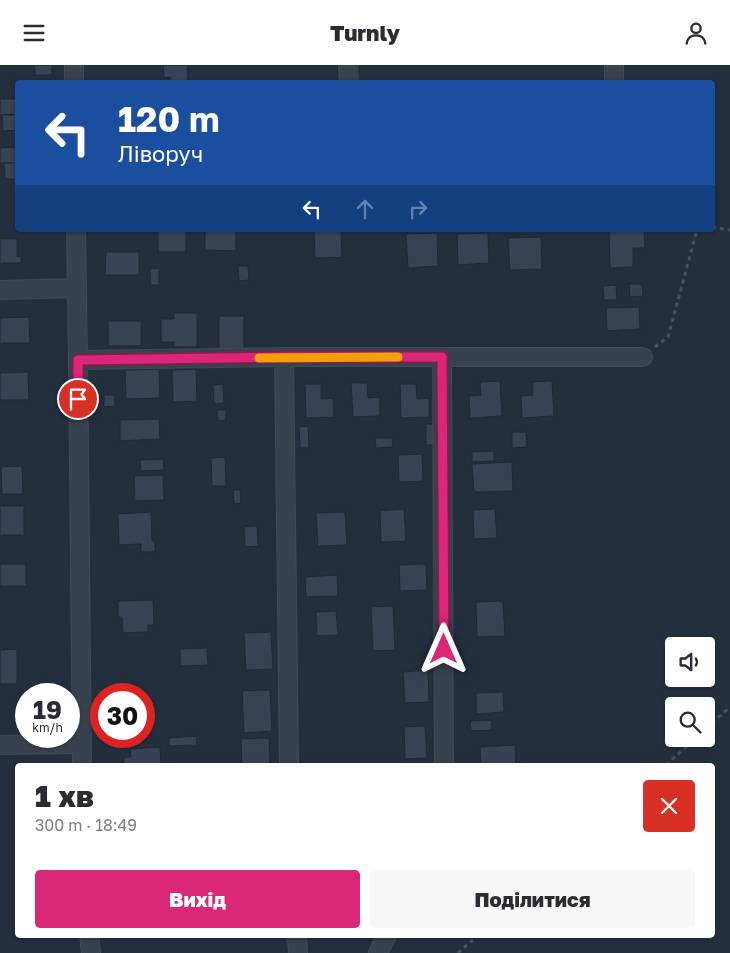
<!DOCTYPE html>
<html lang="uk">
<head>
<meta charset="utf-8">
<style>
  :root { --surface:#fff; --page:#f7f7f7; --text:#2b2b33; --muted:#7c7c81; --accent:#db2777 }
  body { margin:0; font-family:"Golos Text",sans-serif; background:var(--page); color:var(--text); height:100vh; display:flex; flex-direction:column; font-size:19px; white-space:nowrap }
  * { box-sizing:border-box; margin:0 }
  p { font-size:16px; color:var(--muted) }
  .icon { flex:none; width:28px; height:28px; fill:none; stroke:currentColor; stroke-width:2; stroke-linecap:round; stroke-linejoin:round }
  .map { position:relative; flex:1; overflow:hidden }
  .details { position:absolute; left:15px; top:698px; width:700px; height:175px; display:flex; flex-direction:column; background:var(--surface); border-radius:5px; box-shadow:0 1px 4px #0004 }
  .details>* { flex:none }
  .hud { position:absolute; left:15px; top:15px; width:700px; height:152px; border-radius:5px; box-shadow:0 1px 4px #0004; background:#1a4fa0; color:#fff; overflow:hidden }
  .fabs { position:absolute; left:665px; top:572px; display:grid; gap:10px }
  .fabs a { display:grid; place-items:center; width:50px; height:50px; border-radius:5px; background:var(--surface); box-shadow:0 1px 4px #0004; font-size:25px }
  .speed { position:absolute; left:15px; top:618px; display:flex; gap:10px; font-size:25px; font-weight:700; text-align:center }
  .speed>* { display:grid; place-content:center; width:65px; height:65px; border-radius:50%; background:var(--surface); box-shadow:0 1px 4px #0004; line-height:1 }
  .speed small { font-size:12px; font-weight:400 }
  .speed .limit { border:8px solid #d22; background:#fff; color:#111 }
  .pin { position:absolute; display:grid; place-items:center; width:42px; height:42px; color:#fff; margin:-21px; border:2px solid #fff; border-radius:50%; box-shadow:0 1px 5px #0007 }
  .me { position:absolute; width:55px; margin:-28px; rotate:0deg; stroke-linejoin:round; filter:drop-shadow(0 0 4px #0008) }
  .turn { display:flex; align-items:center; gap:18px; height:105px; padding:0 20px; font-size:22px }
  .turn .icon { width:65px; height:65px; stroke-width:2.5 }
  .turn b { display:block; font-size:35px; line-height:42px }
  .lanes { display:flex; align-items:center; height:48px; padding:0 20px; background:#0003; justify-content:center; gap:25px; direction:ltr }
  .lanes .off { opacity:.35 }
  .round { display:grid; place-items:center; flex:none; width:52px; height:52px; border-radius:5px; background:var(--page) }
  .head { display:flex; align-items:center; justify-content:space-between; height:85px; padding:0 20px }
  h1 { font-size:30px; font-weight:800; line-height:38px }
  .cta { display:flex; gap:10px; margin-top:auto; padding:10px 20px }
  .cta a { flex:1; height:58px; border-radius:5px; background:var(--accent); color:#fff; font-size:20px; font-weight:800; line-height:58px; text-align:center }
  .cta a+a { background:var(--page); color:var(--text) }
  header { display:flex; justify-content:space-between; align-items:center; height:65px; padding:0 20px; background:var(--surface); font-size:22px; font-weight:800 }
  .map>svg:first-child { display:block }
</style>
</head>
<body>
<header><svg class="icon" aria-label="menu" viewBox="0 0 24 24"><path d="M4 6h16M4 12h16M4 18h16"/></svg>Turnly<svg class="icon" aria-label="person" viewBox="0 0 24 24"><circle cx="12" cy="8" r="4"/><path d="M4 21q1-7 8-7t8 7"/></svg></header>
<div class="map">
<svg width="730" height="888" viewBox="0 0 730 888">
  <rect width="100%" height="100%" fill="#242f3e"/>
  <!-- building -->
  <g fill="#364354" stroke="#1f2835">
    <rect x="35" y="0" width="17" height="10"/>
    <path d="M 163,0 L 187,0 L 188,18 L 170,18 L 170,12 L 164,13 Z"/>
    <path d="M 0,34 L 18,34 L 18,49 L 0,50 Z"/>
    <path d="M 2,50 L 18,50 L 18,65 L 3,66 Z"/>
    <path d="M 18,82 L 18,98 L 0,98 L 0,83 Z"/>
    <path d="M 4,98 L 18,98 L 18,114 L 5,114 Z"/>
    <rect x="158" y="165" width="28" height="22"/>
    <path d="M 205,165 L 236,165 L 236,186 L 205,185 Z"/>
    <path d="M 314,165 L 341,165 L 342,192 L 315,193 Z"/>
    <path d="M 626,165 L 644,165 L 645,183 L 633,183 L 633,202 L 610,203 L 609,166 Z"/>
    <path d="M 437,168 L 438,201 L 408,203 L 406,169 Z"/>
    <path d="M 488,168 L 489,198 L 458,200 L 457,169 Z"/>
    <path d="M 541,172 L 542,204 L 510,205 L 508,173 Z"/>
    <path d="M 0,174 L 17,174 L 17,192 L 21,191 L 21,198 L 0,198 Z"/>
    <path d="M 106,187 L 139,187 L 139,210 L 105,210 Z"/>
    <path d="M 238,201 L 248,201 L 249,215 L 239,216 Z"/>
    <path d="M 159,203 L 159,220 L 151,220 L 150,204 Z"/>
    <path d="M 629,219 L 642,219 L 643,231 L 630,232 Z"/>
    <path d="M 616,220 L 617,235 L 604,235 L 603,221 Z"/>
    <path d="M 639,242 L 640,264 L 607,266 L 606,243 Z"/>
    <path d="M 174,248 L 197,248 L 197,282 L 174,282 L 174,277 L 161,277 L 161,254 L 174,254 Z"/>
    <rect x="219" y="251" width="25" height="33"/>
    <path d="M 29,252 L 30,278 L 0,278 L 0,253 Z"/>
    <rect x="108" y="256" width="33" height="25"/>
    <path d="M 159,304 L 160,333 L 126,334 L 125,305 Z"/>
    <path d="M 196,304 L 197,336 L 173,337 L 172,305 Z"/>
    <path d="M 28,307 L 29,335 L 0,335 L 0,308 Z"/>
    <path d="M 500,316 L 502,351 L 470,353 L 469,331 L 481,330 L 480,317 Z"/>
    <path d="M 552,316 L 554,351 L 522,353 L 521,331 L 533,330 L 532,317 Z"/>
    <path d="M 351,318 L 367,318 L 368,333 L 380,332 L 380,351 L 353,352 Z"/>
    <path d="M 223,319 L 224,338 L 214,339 L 213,320 Z"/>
    <path d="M 305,319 L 321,319 L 321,334 L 333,333 L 334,352 L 306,353 Z"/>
    <path d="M 400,319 L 416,319 L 417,334 L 429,333 L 429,352 L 401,353 Z"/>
    <path d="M 104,330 L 114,330 L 115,341 L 104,342 Z"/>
    <path d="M 217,345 L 226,345 L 226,355 L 218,356 Z"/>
    <path d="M 159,354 L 160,374 L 120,376 L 120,355 Z"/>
    <path d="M 426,359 L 436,359 L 435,380 L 426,380 Z"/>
    <path d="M 308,361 L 309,383 L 300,383 L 299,362 Z"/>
    <path d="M 512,367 L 526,367 L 527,382 L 512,383 Z"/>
    <path d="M 375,373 L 392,373 L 393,382 L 376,383 Z"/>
    <path d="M 494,386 L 494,396 L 472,397 L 472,387 Z"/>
    <path d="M 422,389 L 423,416 L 399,417 L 398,390 Z"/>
    <path d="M 225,392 L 226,421 L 212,421 L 211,393 Z"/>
    <path d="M 163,394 L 164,405 L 141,406 L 140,395 Z"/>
    <path d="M 512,397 L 513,426 L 474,427 L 472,399 Z"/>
    <path d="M 22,401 L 23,429 L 2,429 L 1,402 Z"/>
    <path d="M 163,410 L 164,435 L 135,436 L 134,411 Z"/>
    <path d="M 233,425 L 240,425 L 241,438 L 234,439 Z"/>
    <rect x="0" y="441" width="24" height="29"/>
    <path d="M 404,444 L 406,476 L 381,477 L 380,446 Z"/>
    <path d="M 495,444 L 497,473 L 474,474 L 473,445 Z"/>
    <path d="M 151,447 L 152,476 L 155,476 L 155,487 L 141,487 L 141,479 L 119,480 L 118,449 Z"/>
    <path d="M 345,447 L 347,480 L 318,481 L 316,448 Z"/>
    <path d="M 257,461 L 258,481 L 245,482 L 244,462 Z"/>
    <rect x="0" y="499" width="26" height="22"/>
    <path d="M 426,499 L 427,525 L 400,526 L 399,500 Z"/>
    <path d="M 337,510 L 338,531 L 306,532 L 305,512 Z"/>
    <path d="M 153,535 L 154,560 L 148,560 L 148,567 L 123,568 L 122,552 L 118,552 L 118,536 Z"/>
    <path d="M 503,536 L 505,571 L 477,572 L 476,537 Z"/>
    <path d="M 393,541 L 395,585 L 373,586 L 371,542 Z"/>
    <path d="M 336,546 L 338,570 L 317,571 L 316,547 Z"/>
    <path d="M 271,567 L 273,604 L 246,605 L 244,568 Z"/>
    <path d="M 207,583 L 208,600 L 180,601 L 180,584 Z"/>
    <path d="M 17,584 L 17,619 L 0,619 L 0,585 Z"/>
    <path d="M 428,605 L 429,637 L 405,638 L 403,607 Z"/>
    <path d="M 270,625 L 272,666 L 244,668 L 242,626 Z"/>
    <path d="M 503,627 L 504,647 L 476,649 L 476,628 Z"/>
    <path d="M 144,643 L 146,643 L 147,665 L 144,665 Z"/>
    <path d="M 491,655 L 492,665 L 471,666 L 470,656 Z"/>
    <path d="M 425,661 L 427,693 L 405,694 L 404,662 Z"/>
    <path d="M 196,671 L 197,680 L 169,681 L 169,673 Z"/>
    <path d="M 269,673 L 270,700 L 242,700 L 241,674 Z"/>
    <path d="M 515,680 L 516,700 L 481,700 L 480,682 Z"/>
    <path d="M 160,682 L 161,700 L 124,700 L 124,692 L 131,692 L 130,684 Z"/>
  </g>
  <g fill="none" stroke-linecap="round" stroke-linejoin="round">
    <defs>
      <g id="minor">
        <path d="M 74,0 L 74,18"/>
        <path d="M 348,0 L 349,18"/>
        <path d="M 614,0 L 614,18"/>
        <path d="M 76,165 L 78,295 L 82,700"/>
        <path d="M 0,225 L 77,223"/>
        <path d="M 284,292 L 289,700"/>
        <path d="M 442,292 L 444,700"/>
        <path d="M 78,295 L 284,292 L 643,292"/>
        <path d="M 0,680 L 81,679"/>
        <path d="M 89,870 L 91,888"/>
        <path d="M 297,870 L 298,888"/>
        <path d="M 378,888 L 387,870"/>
      </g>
    </defs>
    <!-- minor casing -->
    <use href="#minor" stroke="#414a57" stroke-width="20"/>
    <!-- path -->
    <g stroke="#3f5557" stroke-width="3" stroke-dasharray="4 4" stroke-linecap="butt">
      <path d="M 712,162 L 730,165"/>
      <path d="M 655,282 L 668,272 L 697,165"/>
      <path d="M 706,663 L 730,642"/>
      <path d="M 666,700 L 695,674"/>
      <path d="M 458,888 L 478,870"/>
    </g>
    <!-- minor -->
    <use href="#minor" stroke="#38414e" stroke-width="18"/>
  </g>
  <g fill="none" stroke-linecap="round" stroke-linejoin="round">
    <defs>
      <path id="route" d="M 78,334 L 78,295 L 284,292 L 442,292 L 444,584"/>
    </defs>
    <!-- route casing -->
    <use href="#route" stroke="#8e194d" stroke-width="12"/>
    <!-- route -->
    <use href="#route" stroke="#db2777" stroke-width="9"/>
    <!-- slow -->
    <path stroke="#f59e0b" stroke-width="9" d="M 259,293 L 398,292"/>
  </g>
</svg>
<div class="fabs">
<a><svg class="icon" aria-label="sound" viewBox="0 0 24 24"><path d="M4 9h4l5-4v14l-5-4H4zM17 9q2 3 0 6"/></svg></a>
<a><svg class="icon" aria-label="search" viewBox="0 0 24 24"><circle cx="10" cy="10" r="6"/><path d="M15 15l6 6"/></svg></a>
</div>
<div class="speed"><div>19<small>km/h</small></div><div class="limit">30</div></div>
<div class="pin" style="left:78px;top:334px;background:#d93025"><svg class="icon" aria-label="arrive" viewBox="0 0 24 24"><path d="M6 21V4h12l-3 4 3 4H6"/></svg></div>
<svg class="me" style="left:444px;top:584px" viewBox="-20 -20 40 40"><path d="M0-17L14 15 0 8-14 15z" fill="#db2777" stroke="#fff" stroke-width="4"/></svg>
<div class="hud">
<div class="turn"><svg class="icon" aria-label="left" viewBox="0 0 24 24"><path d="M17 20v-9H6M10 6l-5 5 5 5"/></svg><div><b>120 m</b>Ліворуч</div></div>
<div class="lanes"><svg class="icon" aria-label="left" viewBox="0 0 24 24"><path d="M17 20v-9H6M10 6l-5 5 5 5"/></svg><svg class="icon off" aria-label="ahead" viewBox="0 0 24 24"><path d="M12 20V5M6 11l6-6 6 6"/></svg><svg class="icon off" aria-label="right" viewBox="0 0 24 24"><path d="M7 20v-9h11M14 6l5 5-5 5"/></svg></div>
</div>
<section class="details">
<div class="head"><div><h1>1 хв</h1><p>300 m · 18:49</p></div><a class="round" style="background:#d93025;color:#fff"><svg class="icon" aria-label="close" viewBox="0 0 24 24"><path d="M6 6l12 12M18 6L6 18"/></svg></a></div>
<div class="cta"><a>Вихід</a><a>Поділитися</a></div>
</section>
</div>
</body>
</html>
